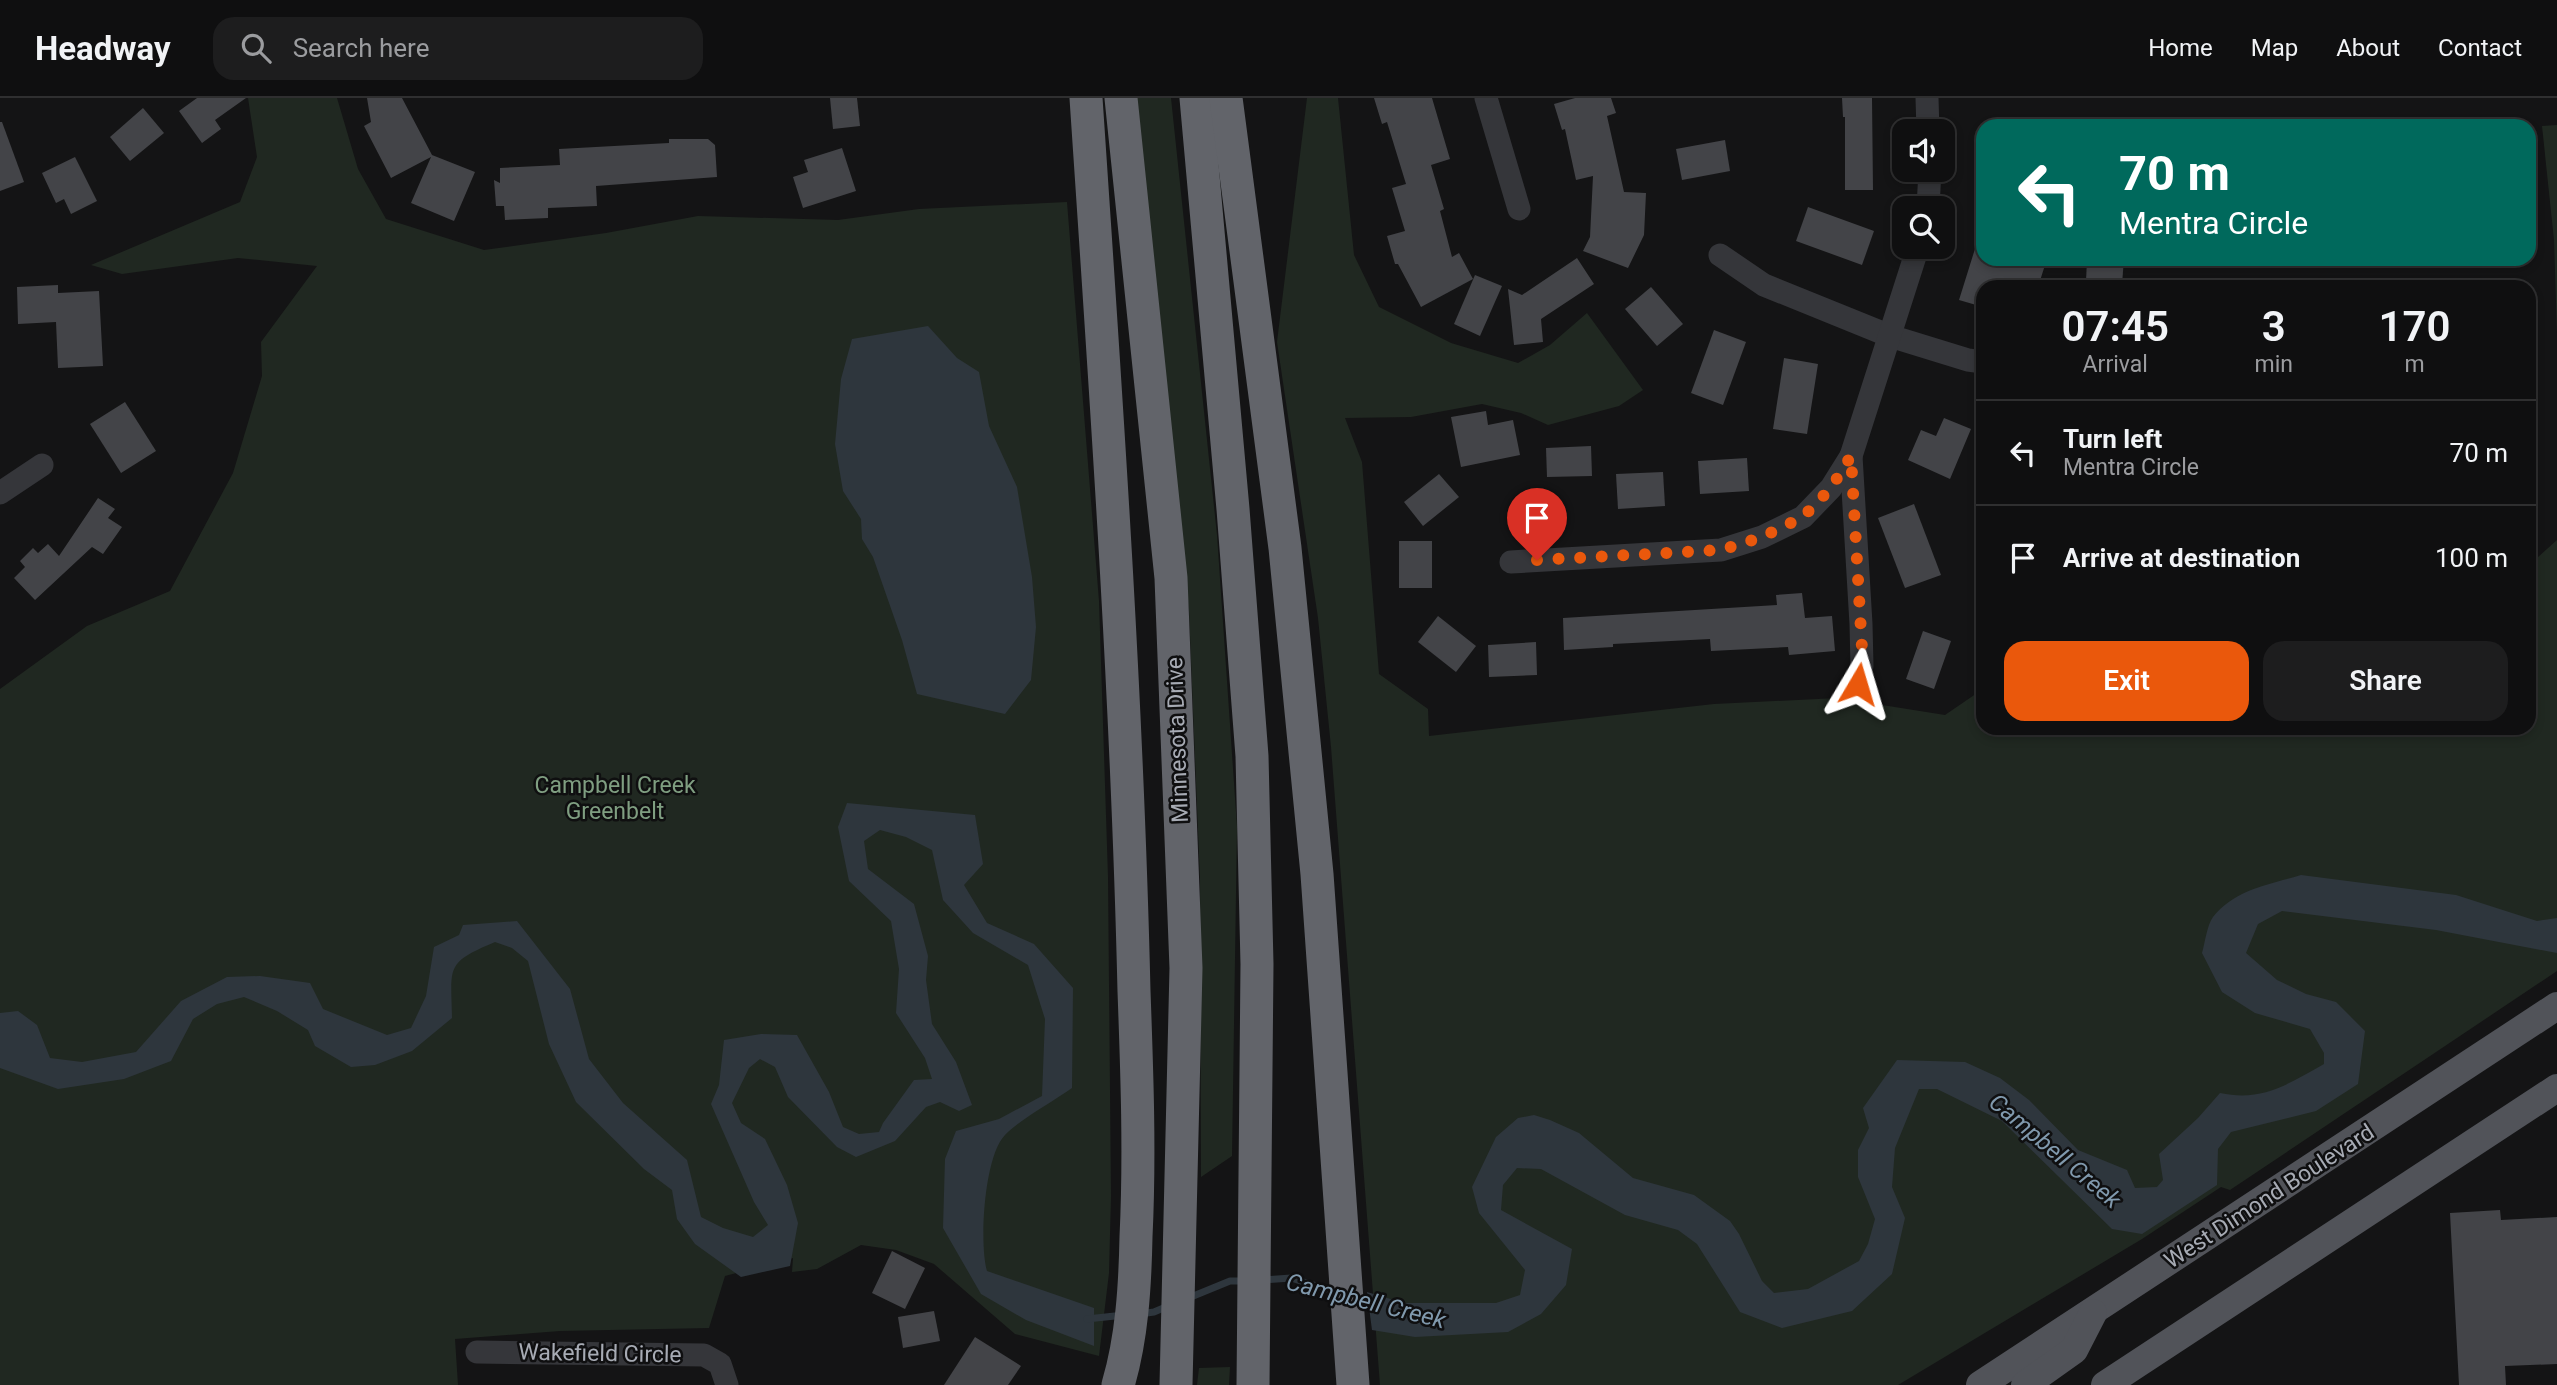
<!DOCTYPE html>
<html lang="en">
<head>
<meta charset="utf-8">
<style>
  :root { --surface:#0f0f10; --page:#1d1d1e; --text:#f1f3f6; --muted:#9b9c9f; --line:#2f2f30; --accent:#ea580c }
  body { margin:0; font-family:Roboto,sans-serif; background:var(--page); color:var(--text); height:100vh; display:flex; flex-direction:column; font-size:26px; white-space:nowrap }
  * { box-sizing:border-box; margin:0 }
  p { font-size:23px; color:var(--muted) }
  .icon { flex:none; width:38px; height:38px; fill:none; stroke:currentColor; stroke-width:2; stroke-linecap:round; stroke-linejoin:round }
  .map { position:relative; flex:1; overflow:hidden }
  .details { position:absolute; left:1976px; top:182px; width:560px; height:455px; display:flex; flex-direction:column; background:var(--surface); border-radius:21px; box-shadow:0 4px 10px #0003,0 0 0 2px var(--line) }
  .details>* { flex:none }
  .top-card { position:absolute; left:1976px; top:21px; width:560px; height:147px; border-radius:21px; box-shadow:0 4px 10px #0003,0 0 0 2px var(--line); background:#00695c; color:#fff; overflow:hidden }
  .buttons { position:absolute; left:1892px; top:21px; display:grid; gap:14px }
  .buttons a { display:grid; place-items:center; width:63px; height:63px; border-radius:14px; background:var(--surface); box-shadow:0 4px 10px #0003,0 0 0 2px var(--line); font-size:35px }
  .pin { position:absolute; display:grid; place-items:center; width:60px; height:60px; color:#fff; margin:-72px -30px; border-radius:50% 50% 50% 0; rotate:-45deg; box-shadow:0 0 7px #0007 }
  .pin .icon { rotate:45deg }
  .me { position:absolute; width:77px; margin:-38px; rotate:7deg; stroke-linejoin:round; filter:drop-shadow(0 0 5px #0008) }
  .turn { display:flex; align-items:center; gap:24px; height:147px; padding:0 28px; font-size:32px }
  .turn .icon { width:91px; height:91px; stroke-width:2.5 }
  .turn b { display:block; font-size:49px; line-height:60px }
  .eta { display:flex; justify-content:space-evenly; align-items:center; height:119px; text-align:center }
  .eta b { font-size:42px; font-weight:600; line-height:49px }
  .button { display:flex; gap:14px; margin-top:auto; padding:14px 28px }
  .button a { flex:1; height:80px; border-radius:21px; background:var(--accent); color:#fff; font-size:28px; font-weight:600; line-height:80px; text-align:center }
  .button a+a { background:var(--page); color:var(--text) }
  ul { padding:0; list-style:none }
  li { display:flex; align-items:center; gap:21px; height:105px; padding:0 28px; border-top:2px solid var(--line) }
  li div { flex:1 }
  li b { display:block; font-size:26px }
  li em { font-style:normal }
  header { display:flex; align-items:center; gap:42px; box-sizing:border-box; height:98px; padding:0 35px; background:var(--surface); border-bottom:2px solid var(--line) }
  header strong { font-size:33px }
  nav { display:flex; gap:38px; margin-inline-start:auto; font-size:24px }
  .search { width:490px; height:63px; background:var(--page); display:flex; align-items:center; gap:18px; box-sizing:border-box; padding:0 24px; border-radius:21px; color:var(--muted); font-size:26px }
  .map>svg:first-child { display:block }
</style>
</head>
<body>
<header>
<strong>Headway</strong>
<div class="search"><svg class="icon" aria-label="search" viewBox="0 0 24 24"><circle cx="10" cy="10" r="6"/><path d="M15 15l6 6"/></svg>Search here</div>
<nav><a>Home</a><a>Map</a><a>About</a><a>Contact</a></nav>
</header>
<div class="map">
<svg width="2557" height="1287" viewBox="0 0 2557 1287">
  <rect width="100%" height="100%" fill="#141415"/>
  <!-- green -->
  <g fill="#202821">
    <path d="M 248,0 L 337,0 L 358,71 L 386,121 L 484,152 L 606,135 L 698,118 L 838,122 L 919,111 L 1067,104 L 1099,503 L 1108,779 L 1111,1098 L 1109,1175 L 1099,1258 L 1015,1236 L 934,1166 L 896,1152 L 861,1147 L 817,1171 L 792,1174 L 793,1160 L 725,1178 L 709,1230 L 560,1233 L 455,1241 L 458,1287 L 0,1287 L 0,591 L 87,528 L 170,493 L 233,375 L 262,278 L 261,244 L 317,168 L 238,160 L 122,176 L 91,167 L 240,104 L 257,59 Z"/>
    <path d="M 1135,0 L 1171,0 L 1217,437 L 1237,729 L 1232,1058 L 1201,1079 L 1200,781 L 1189,513 Z"/>
    <path d="M 1307,0 L 1338,0 L 1354,157 L 1379,209 L 1451,245 L 1518,265 L 1550,247 L 1587,215 L 1643,292 L 1619,308 L 1548,327 L 1521,315 L 1482,306 L 1411,319 L 1345,320 L 1362,364 L 1379,576 L 1428,611 L 1429,638 L 1714,606 L 1838,600 L 1945,617 L 1983,591 L 1983,630 L 2529,630 L 2529,467 L 2557,442 L 2557,873 L 2230,1092 L 2221,1089 L 2142,1141 L 1898,1287 L 1380,1287 L 1331,649 L 1318,520 L 1277,244 Z"/>
    <path d="M 2557,27 L 2557,235 L 2554,142 L 2542,28 Z"/>
    <path d="M 1230,1269 L 1229,1287 L 1197,1287 L 1199,1270 Z"/>
  </g>
  <!-- water -->
  <g fill="#2e363d">
    <path d="M 928,228 L 957,260 L 979,274 L 989,328 L 1017,389 L 1032,479 L 1036,529 L 1031,582 L 1005,616 L 917,596 L 902,542 L 873,459 L 862,441 L 861,421 L 843,393 L 835,346 L 841,281 L 852,241 Z"/>
    <path d="M 847,705 L 975,717 L 983,766 L 964,787 L 987,825 L 1034,846 L 1073,890 L 1072,990 C 1054,1003 1019,1022 1005,1037 C 984,1058 979,1146 987,1173 L 1094,1210 L 1094,1248 L 1026,1222 L 981,1196 L 943,1130 L 945,1061 L 956,1033 L 999,1021 L 1042,998 L 1045,921 L 1028,867 L 973,835 L 943,802 L 932,752 L 906,739 L 880,732 L 864,743 L 868,771 L 914,806 L 928,858 L 926,882 L 932,926 L 956,964 L 972,1007 L 959,1013 L 940,1004 L 926,1009 L 895,1043 L 856,1059 L 837,1049 L 788,999 L 775,969 L 760,961 L 749,970 L 732,1005 L 741,1025 L 765,1041 L 787,1087 L 798,1125 L 790,1168 L 741,1179 L 695,1146 L 677,1121 L 672,1092 L 644,1071 L 576,1004 L 549,946 L 528,863 L 512,850 L 495,844 C 445,865 451,868 452,920 L 412,953 L 375,967 L 351,969 L 315,948 L 308,932 L 277,913 L 244,899 L 217,906 L 193,921 L 171,963 L 124,981 L 58,991 L 0,970 L 0,915 L 18,913 L 37,927 L 50,960 L 82,964 L 136,954 L 181,903 L 227,879 L 260,878 L 310,885 L 323,911 L 387,937 L 411,930 L 426,898 L 434,849 L 459,837 L 463,827 L 517,823 L 570,891 L 589,961 L 623,1005 L 687,1062 L 701,1119 L 723,1130 L 753,1139 L 768,1127 L 754,1104 L 711,1006 L 719,987 L 724,942 L 761,936 L 797,937 L 829,994 L 843,1029 L 859,1036 L 879,1034 L 883,1025 L 914,982 L 932,981 L 925,960 L 896,915 L 899,871 L 891,823 L 849,783 L 838,729 Z"/>
    <path d="M 2301,777 L 2456,797 L 2537,823 L 2557,820 L 2557,855 L 2436,832 L 2282,813 L 2258,826 L 2246,855 L 2277,882 L 2306,896 L 2336,904 L 2365,933 L 2358,986 L 2316,1013 L 2231,1034 L 2218,1051 L 2217,1087 L 2142,1136 L 2112,1131 L 2002,1023 L 1937,991 L 1919,991 L 1895,1050 L 1892,1089 L 1905,1120 L 1892,1176 L 1852,1213 L 1782,1230 L 1740,1214 L 1697,1146 L 1678,1132 L 1625,1117 L 1541,1071 L 1517,1070 L 1503,1087 L 1501,1112 L 1572,1151 L 1566,1187 L 1541,1216 L 1508,1234 L 1415,1239 L 1372,1232 L 1367,1194 L 1404,1205 L 1496,1205 L 1520,1197 L 1525,1172 L 1479,1115 L 1472,1089 L 1496,1039 L 1518,1020 L 1534,1017 L 1550,1022 L 1579,1035 L 1633,1080 L 1694,1097 L 1730,1123 L 1739,1136 L 1762,1183 L 1774,1195 L 1808,1191 L 1859,1163 L 1868,1146 L 1875,1121 L 1858,1079 L 1858,1052 L 1869,1030 L 1863,1010 L 1897,962 L 1965,964 L 2000,980 L 2029,1002 L 2078,1052 L 2127,1072 L 2135,1090 L 2157,1089 L 2163,1082 L 2159,1056 L 2198,1020 L 2220,995 C 2263,1004 2288,986 2324,966 L 2324,955 L 2310,931 L 2255,915 L 2222,894 L 2202,855 C 2205,845 2207,827 2213,819 C 2235,791 2271,786 2301,777 Z"/>
  </g>
  <g fill="none" stroke-linecap="round" stroke-linejoin="round">
    <!-- stream -->
    <g stroke="#2e363d" stroke-width="7">
      <path d="M 1263,1182 L 1291,1180 L 1336,1194"/>
      <path d="M 1186,1201 L 1230,1183 L 1244,1183"/>
      <path d="M 1140,1216 L 1154,1214 L 1168,1208"/>
      <path d="M 1087,1221 L 1124,1217"/>
    </g>
  </g>
  <!-- building -->
  <g fill="#434448">
    <path d="M 197,0 L 246,0 L 215,22 L 221,31 L 202,45 L 179,13 Z"/>
    <path d="M 367,0 L 402,0 L 432,57 L 475,74 L 454,123 L 411,105 L 431,59 L 391,80 L 364,28 L 371,24 Z"/>
    <path d="M 830,0 L 857,0 L 860,28 L 833,31 Z"/>
    <path d="M 1374,0 L 1432,0 L 1450,61 L 1431,67 L 1444,111 L 1440,113 L 1452,159 L 1459,155 L 1473,181 L 1421,209 L 1398,166 L 1395,166 L 1387,138 L 1405,133 L 1392,90 L 1406,86 L 1387,24 L 1382,26 Z"/>
    <path d="M 1575,0 L 1611,0 L 1616,15 L 1607,18 L 1624,94 L 1646,95 L 1644,137 L 1628,170 L 1583,153 L 1590,139 L 1593,78 L 1576,82 L 1565,31 L 1562,32 L 1554,6 Z"/>
    <path d="M 1842,0 L 1872,0 L 1873,92 L 1845,92 L 1845,19 L 1843,19 Z"/>
    <path d="M 143,10 L 164,35 L 130,63 L 110,39 Z"/>
    <path d="M 0,24 L 2,24 L 24,84 L 0,93 Z"/>
    <path d="M 669,41 L 708,41 L 715,47 L 717,79 L 596,88 L 597,108 L 548,110 L 548,120 L 505,122 L 504,108 L 496,108 L 494,82 L 500,85 L 500,70 L 560,67 L 559,51 L 669,45 Z"/>
    <path d="M 1725,42 L 1730,73 L 1682,82 L 1676,51 Z"/>
    <path d="M 842,50 L 856,93 L 803,110 L 793,79 L 808,74 L 804,62 Z"/>
    <path d="M 75,59 L 97,103 L 71,116 L 64,101 L 56,105 L 42,75 Z"/>
    <path d="M 1808,109 L 1874,133 L 1862,167 L 1796,143 Z"/>
    <path d="M 1979,138 L 1983,139 L 1983,161 L 2027,161 L 2045,167 L 2038,189 L 1983,189 L 1983,209 L 1959,202 Z"/>
    <path d="M 1577,160 L 1594,186 L 1541,221 L 1543,244 L 1514,247 L 1508,191 L 1522,197 Z"/>
    <path d="M 2087,161 L 2124,161 L 2122,186 L 2086,184 Z"/>
    <path d="M 1475,177 L 1502,188 L 1480,238 L 1454,226 Z"/>
    <path d="M 58,187 L 58,195 L 99,193 L 103,268 L 58,270 L 56,224 L 18,226 L 17,189 Z"/>
    <path d="M 1651,189 L 1683,226 L 1657,248 L 1625,211 Z"/>
    <path d="M 1714,232 L 1746,244 L 1723,307 L 1691,295 Z"/>
    <path d="M 1784,260 L 1818,266 L 1807,336 L 1773,331 Z"/>
    <path d="M 125,304 L 156,353 L 121,375 L 90,326 Z"/>
    <path d="M 1486,313 L 1488,327 L 1513,322 L 1520,357 L 1461,369 L 1451,319 Z"/>
    <path d="M 1944,320 L 1971,331 L 1950,381 L 1908,362 L 1921,332 L 1936,338 Z"/>
    <path d="M 1591,348 L 1592,378 L 1547,379 L 1546,350 Z"/>
    <path d="M 1747,360 L 1749,393 L 1700,396 L 1698,363 Z"/>
    <path d="M 1663,374 L 1665,408 L 1618,411 L 1616,376 Z"/>
    <path d="M 1439,376 L 1459,399 L 1423,428 L 1404,404 Z"/>
    <path d="M 98,400 L 115,411 L 108,420 L 122,429 L 103,456 L 92,449 L 35,502 L 14,480 L 25,469 L 20,463 L 33,450 L 38,455 L 48,446 L 59,458 Z"/>
    <path d="M 1914,406 L 1941,477 L 1905,490 L 1878,420 Z"/>
    <rect x="1399" y="443" width="33" height="47"/>
    <path d="M 1802,495 L 1805,520 L 1832,518 L 1835,553 L 1789,557 L 1788,549 L 1711,553 L 1710,541 L 1613,546 L 1613,549 L 1564,552 L 1563,520 L 1777,507 L 1776,497 Z"/>
    <path d="M 1438,518 L 1476,548 L 1456,574 L 1418,544 Z"/>
    <path d="M 1923,533 L 1951,543 L 1934,591 L 1906,581 Z"/>
    <path d="M 1536,544 L 1537,577 L 1489,579 L 1488,547 Z"/>
    <path d="M 2500,1112 L 2501,1122 L 2557,1119 L 2557,1266 L 2505,1268 L 2506,1287 L 2459,1287 L 2450,1115 Z"/>
    <path d="M 892,1153 L 925,1170 L 905,1211 L 872,1195 Z"/>
    <path d="M 934,1213 L 940,1243 L 903,1250 L 898,1219 Z"/>
    <path d="M 975,1239 L 1021,1268 L 1008,1287 L 944,1287 Z"/>
  </g>
  <g fill="none" stroke-linecap="round" stroke-linejoin="round">
    <!-- minor -->
    <g stroke="#35363a" stroke-width="23">
      <path d="M 1486,0 L 1519,111"/>
      <path d="M 1927,0 L 1928,33"/>
      <path d="M 1928,110 L 1930,72"/>
      <path d="M 1720,157 L 1764,187 L 1890,238 L 1968,262 L 1983,264"/>
      <path d="M 1851,358 L 1861,526 L 1862,568 L 1858,586"/>
      <path d="M 0,395 L 42,367"/>
      <path d="M 1511,464 L 1721,452 L 1762,439 L 1803,419 L 1831,390 L 1851,358 L 1918,149"/>
      <path d="M 477,1254 L 704,1257 L 720,1266 L 727,1287"/>
    </g>
    <!-- major -->
    <g stroke="#515359" stroke-width="28">
      <path d="M 1980,1287 L 2557,908"/>
      <path d="M 2025,1287 L 2074,1252 L 2093,1215"/>
      <path d="M 2105,1287 L 2557,990"/>
    </g>
    <!-- highway -->
    <g stroke="#62646a" stroke-width="33">
      <path d="M 1086,0 C 1106,297 1127,595 1134,893 C 1137,975 1140,1057 1136,1139 C 1135,1188 1132,1240 1118,1287"/>
      <path d="M 1121,0 L 1171,480 L 1186,870 L 1176,1287"/>
      <path d="M 1196,0 L 1233,411 L 1252,658 L 1257,866 L 1253,1287"/>
      <path d="M 1226,0 L 1285,450 L 1317,776 L 1353,1287"/>
    </g>
  </g>
  <g fill="none" stroke-linecap="round" stroke-linejoin="round">
    <!-- route -->
    <path stroke="#ea580c" stroke-width="12" stroke-dasharray="0 21.6" d="M 1537,462 L 1721,452 L 1762,439 L 1803,419 L 1831,390 L 1851,358 L 1863,568 L 1858,586"/>
  </g>
  <g text-anchor="middle" stroke-width="5" stroke-linejoin="round" paint-order="stroke">
    <!-- street labels -->
    <g font-size="23" fill="#a7abb4" stroke="#0f0f10">
      <text transform="translate(1177 642) rotate(-92)" y="8">Minnesota Drive</text>
      <text transform="translate(2269 1098) rotate(-33)" y="8">West Dimond Boulevard</text>
      <text transform="translate(600 1255) rotate(1)" y="8">Wakefield Circle</text>
    </g>
    <!-- park labels -->
    <g font-size="23" fill="#7f9e81" stroke="#0f0f10">
      <text x="615" y="695">Campbell Creek<tspan x="615" dy="26">Greenbelt</tspan></text>
    </g>
    <!-- water labels -->
    <g font-size="24" font-style="italic" fill="#8099ad" stroke="#0f0f10">
      <text transform="translate(2055 1053) rotate(40)" y="8">Campbell Creek</text>
      <text transform="translate(1366 1203) rotate(14)" y="8">Campbell Creek</text>
    </g>
  </g>
</svg>
<div class="buttons">
<a><svg class="icon" aria-label="sound" viewBox="0 0 24 24"><path d="M4 9h4l5-4v14l-5-4H4zM17 9q2 3 0 6"/></svg></a>
<a><svg class="icon" aria-label="search" viewBox="0 0 24 24"><circle cx="10" cy="10" r="6"/><path d="M15 15l6 6"/></svg></a>
</div>
<div class="pin" style="left:1537px;top:462px;background:#d93025"><svg class="icon" aria-label="arrive" viewBox="0 0 24 24"><path d="M6 21V4h12l-3 4 3 4H6"/></svg></div>
<svg class="me" style="left:1858px;top:586px" viewBox="-20 -20 40 40"><path d="M0-17L14 15 0 8-14 15z" fill="#ea580c" stroke="#fff" stroke-width="4"/></svg>
<div class="top-card">
<div class="turn"><svg class="icon" aria-label="left" viewBox="0 0 24 24"><path d="M17 20v-9H6M10 6l-5 5 5 5"/></svg><div><b>70 m</b>Mentra Circle</div></div>
</div>
<section class="details">
<div class="eta">
<div><b>07:45</b><p>Arrival</p></div>
<div><b>3</b><p>min</p></div>
<div><b>170</b><p>m</p></div>
</div>
<ul>
<li><svg class="icon" aria-label="left" viewBox="0 0 24 24"><path d="M17 20v-9H6M10 6l-5 5 5 5"/></svg><div><b>Turn left</b><p>Mentra Circle</p></div><em>70 m</em></li>
<li><svg class="icon" aria-label="arrive" viewBox="0 0 24 24"><path d="M6 21V4h12l-3 4 3 4H6"/></svg><div><b>Arrive at destination</b></div><em>100 m</em></li>
</ul>
<div class="button"><a>Exit</a><a>Share</a></div>
</section>
</div>
</body>
</html>
